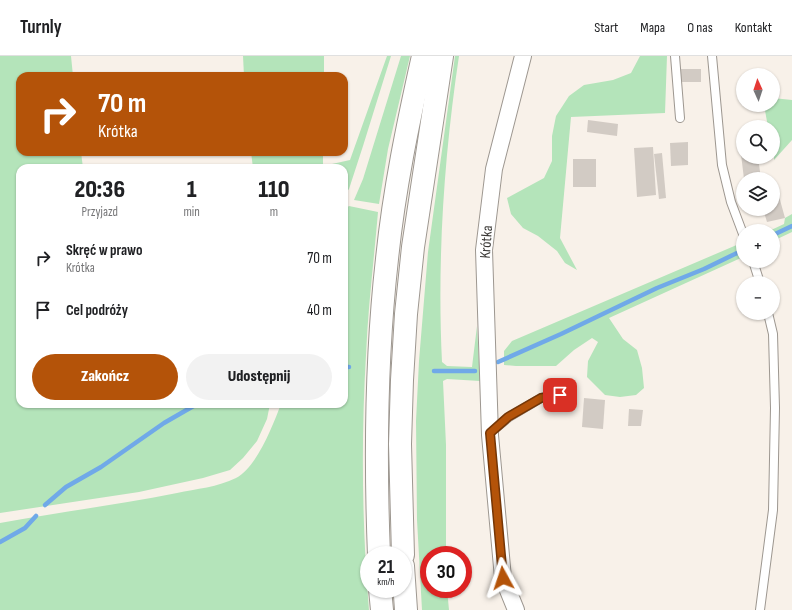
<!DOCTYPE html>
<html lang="pl">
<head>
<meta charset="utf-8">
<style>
  :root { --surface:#fff; --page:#f2f2f2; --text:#202124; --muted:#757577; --line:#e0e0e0; --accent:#b45309 }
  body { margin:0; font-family:"Sofia Sans Condensed",sans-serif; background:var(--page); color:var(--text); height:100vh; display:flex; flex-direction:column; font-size:15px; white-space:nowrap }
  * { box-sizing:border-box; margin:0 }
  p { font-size:13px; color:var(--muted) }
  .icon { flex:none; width:22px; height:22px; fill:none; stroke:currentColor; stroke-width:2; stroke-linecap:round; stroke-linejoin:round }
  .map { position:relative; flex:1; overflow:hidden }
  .side { position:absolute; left:16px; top:108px; width:332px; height:244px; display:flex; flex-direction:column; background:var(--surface); border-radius:12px; box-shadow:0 1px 3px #0004 }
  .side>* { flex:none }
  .top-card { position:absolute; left:16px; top:16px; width:332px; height:84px; border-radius:12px; box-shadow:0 1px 3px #0004; background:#b45309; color:#fff; overflow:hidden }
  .needle { width:26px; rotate:357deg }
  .controls { position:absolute; left:736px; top:12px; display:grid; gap:8px }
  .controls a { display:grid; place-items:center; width:44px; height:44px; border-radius:50%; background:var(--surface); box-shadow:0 1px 3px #0004; font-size:20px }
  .speed { position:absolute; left:360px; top:490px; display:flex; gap:8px; font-size:20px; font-weight:700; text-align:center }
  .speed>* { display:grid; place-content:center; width:52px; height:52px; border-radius:50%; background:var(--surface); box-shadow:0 1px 3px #0004; line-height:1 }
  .speed small { font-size:10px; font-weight:400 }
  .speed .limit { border:6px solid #d22; background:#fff; color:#111 }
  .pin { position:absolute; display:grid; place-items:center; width:34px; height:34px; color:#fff; margin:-17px; border-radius:8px; box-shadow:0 2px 6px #0006 }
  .me { position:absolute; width:44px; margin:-22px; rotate:355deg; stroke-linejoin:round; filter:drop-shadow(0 0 3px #0008) }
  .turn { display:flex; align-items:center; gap:14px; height:84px; padding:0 16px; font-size:18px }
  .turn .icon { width:52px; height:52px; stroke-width:2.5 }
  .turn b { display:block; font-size:28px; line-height:34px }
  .eta { display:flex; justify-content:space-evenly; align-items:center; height:68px; text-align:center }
  .eta b { font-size:24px; font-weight:800; line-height:28px }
  .primary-button { display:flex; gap:8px; margin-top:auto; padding:8px 16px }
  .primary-button a { flex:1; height:46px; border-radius:24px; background:var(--accent); color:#fff; font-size:16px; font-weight:800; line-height:46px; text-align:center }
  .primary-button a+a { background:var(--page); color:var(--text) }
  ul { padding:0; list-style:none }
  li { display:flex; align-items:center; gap:12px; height:52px; padding:0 16px }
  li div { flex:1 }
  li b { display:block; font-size:15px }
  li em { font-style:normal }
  header { display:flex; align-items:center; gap:24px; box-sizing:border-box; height:56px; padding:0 20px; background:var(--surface); border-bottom:1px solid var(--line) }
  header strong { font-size:19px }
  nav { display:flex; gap:22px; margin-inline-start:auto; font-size:14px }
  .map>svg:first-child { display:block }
</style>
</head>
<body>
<header>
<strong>Turnly</strong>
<nav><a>Start</a><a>Mapa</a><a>O nas</a><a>Kontakt</a></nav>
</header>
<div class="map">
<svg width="792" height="554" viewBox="0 0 792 554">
  <rect width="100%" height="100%" fill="#f8f1e9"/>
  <!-- green -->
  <g fill="#b4e4ba">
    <path d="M 0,0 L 71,0 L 73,20 L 20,20 L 20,96 L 81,96 L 83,112 L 20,112 L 20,348 L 270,348 L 267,363 L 257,385 L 243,402 L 230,414 L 203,422 L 139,436 L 0,457 Z"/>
    <path d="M 243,0 L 324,0 L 324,20 L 244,20 Z"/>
    <path d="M 387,0 L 391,0 L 363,90 L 349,133 L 344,139 L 344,112 L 253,112 L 251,96 L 323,96 L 323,110 L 350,104 Z"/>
    <path d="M 401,0 L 410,0 L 388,93 L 379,148 L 354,144 L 363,123 Z"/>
    <path d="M 455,0 L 459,0 C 444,100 437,205 442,306 L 447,310 L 472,311 L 477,270 L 480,325 L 447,323 L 443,325 L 446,389 L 446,499 L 429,499 L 429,533 L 447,533 L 449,554 L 422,554 L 417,464 L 416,365 L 419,305 L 428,196 Z"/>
    <path d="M 640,0 L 667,0 L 665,57 L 571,61 L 560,182 L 577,214 L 565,207 L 557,195 L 538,180 L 523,172 L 511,158 L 507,142 L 544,122 L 552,105 L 552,80 L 556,60 L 569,40 L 584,29 L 613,24 L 631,17 Z"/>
    <path d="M 773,42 L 792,44 L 792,84 L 774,104 L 773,71 L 768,71 L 764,49 L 773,49 Z"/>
    <path d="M 349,150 L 378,156 C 374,203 368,251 366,299 C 361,384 362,469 369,554 L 0,554 L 0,467 C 59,456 118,449 177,437 C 196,433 218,431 236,422 C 257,411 273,369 281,348 L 344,348 L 344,154 Z"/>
    <path d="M 792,158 L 792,176 L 773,185 L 773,175 L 769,175 L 784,168 L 785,162 Z"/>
    <path d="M 739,188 L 743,197 L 743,201 L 609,262 L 623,283 L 637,294 L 642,312 L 644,332 L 636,339 L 620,341 L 605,339 L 587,321 L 588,305 L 598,286 L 592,282 L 574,294 L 556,310 L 516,310 L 504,309 L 504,295 L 512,285 Z"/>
  </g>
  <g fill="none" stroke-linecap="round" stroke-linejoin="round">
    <!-- stream -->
    <g stroke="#70a9e8" stroke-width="4.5">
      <path d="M 773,179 L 792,170"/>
      <path d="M 498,306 L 561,278 L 657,232 L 704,213 L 737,197"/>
      <path d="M 344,311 L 349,311"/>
      <path d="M 434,315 L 475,315"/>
      <path d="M 45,449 L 66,431 L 101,411 L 164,367 L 197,348"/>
      <path d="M 0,486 L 25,472 L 36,460"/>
    </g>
  </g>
  <!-- building -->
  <g fill="#d2cbc4">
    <rect x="678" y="13" width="23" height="13"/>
    <path d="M 588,64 L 618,68 L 617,80 L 587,76 Z"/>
    <path d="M 688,86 L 688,109 L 671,110 L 670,87 Z"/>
    <path d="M 743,89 L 743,101 L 758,101 L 761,123 L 744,123 L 740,90 Z"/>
    <path d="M 653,91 L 656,139 L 637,141 L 634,92 Z"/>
    <path d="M 662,97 L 666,142 L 659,143 L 654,98 Z"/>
    <rect x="573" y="103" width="23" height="28"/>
    <path d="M 777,133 L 785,162 L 767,166 L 763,153 L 773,153 L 773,134 Z"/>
    <path d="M 584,342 L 605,344 L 603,373 L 582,371 Z"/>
    <path d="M 629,353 L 643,354 L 641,370 L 628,370 Z"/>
  </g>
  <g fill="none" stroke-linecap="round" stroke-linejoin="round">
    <defs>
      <g id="service">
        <path d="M 675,0 L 680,62"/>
        <path d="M 712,0 L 722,109 L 731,146 L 743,178"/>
        <path d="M 753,205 L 760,227"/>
        <path d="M 491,376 L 509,361 L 541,342 L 560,339"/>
        <path d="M 760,554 L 773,454 L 775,352 L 773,278 L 768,257"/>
      </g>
      <path id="minor" d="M 516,554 L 503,522 L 490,379 L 484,194 L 494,113 L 523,0"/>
      <g id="primary">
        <path d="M 379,499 C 375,400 376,301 387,203 C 394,134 408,67 423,0"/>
        <path d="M 403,499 L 400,388 L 402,324 L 406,258 L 413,191 L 442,0"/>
        <path d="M 403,510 L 406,554"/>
        <path d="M 380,533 L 382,554"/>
      </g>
    </defs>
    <!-- service casing -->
    <use href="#service" stroke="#9d9790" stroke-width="10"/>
    <!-- minor casing -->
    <use href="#minor" stroke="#9d9790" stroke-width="18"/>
    <!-- primary casing -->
    <use href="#primary" stroke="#9d9790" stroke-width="24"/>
    <!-- service -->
    <use href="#service" stroke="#fff" stroke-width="8"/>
    <!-- minor -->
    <use href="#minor" stroke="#fff" stroke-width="16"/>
    <!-- primary -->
    <use href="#primary" stroke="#fff" stroke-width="22"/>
  </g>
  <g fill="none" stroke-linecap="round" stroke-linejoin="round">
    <defs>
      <path id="route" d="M 503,522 L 490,377 L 508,361 L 541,342 L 560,339"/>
    </defs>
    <!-- route casing -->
    <use href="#route" stroke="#753606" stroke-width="10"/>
    <!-- route -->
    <use href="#route" stroke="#b45309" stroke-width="7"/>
  </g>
  <g text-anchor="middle" stroke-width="3.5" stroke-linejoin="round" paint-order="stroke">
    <!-- street labels -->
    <g font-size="15" fill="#3a3835" stroke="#fff">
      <text transform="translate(486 186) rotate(-86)" y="5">Krótka</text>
    </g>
  </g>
</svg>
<div class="controls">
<a><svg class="needle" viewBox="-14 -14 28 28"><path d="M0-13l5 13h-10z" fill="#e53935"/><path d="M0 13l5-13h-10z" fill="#757577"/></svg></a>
<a><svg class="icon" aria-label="search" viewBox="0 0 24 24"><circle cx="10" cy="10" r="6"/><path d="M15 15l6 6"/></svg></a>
<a><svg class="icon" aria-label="layers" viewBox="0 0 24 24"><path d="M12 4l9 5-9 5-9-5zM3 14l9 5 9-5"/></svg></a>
<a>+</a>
<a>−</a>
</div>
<div class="speed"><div>21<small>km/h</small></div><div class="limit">30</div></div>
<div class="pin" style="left:560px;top:339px;background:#d93025"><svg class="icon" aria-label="arrive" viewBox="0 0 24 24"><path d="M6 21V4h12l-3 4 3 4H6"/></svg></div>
<svg class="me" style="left:503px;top:522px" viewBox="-20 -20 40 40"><path d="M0-17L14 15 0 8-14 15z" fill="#b45309" stroke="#fff" stroke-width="4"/></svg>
<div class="top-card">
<div class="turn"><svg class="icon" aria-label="right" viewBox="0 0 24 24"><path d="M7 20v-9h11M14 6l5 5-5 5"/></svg><div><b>70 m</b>Krótka</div></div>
</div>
<section class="side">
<div class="eta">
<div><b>20:36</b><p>Przyjazd</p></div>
<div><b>1</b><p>min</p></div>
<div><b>110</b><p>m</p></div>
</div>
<ul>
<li><svg class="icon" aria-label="right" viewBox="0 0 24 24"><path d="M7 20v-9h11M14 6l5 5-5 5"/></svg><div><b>Skręć w prawo</b><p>Krótka</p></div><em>70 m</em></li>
<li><svg class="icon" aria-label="arrive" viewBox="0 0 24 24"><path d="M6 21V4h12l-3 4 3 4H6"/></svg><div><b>Cel podróży</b></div><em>40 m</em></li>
</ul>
<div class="primary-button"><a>Zakończ</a><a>Udostępnij</a></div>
</section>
</div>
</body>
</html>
